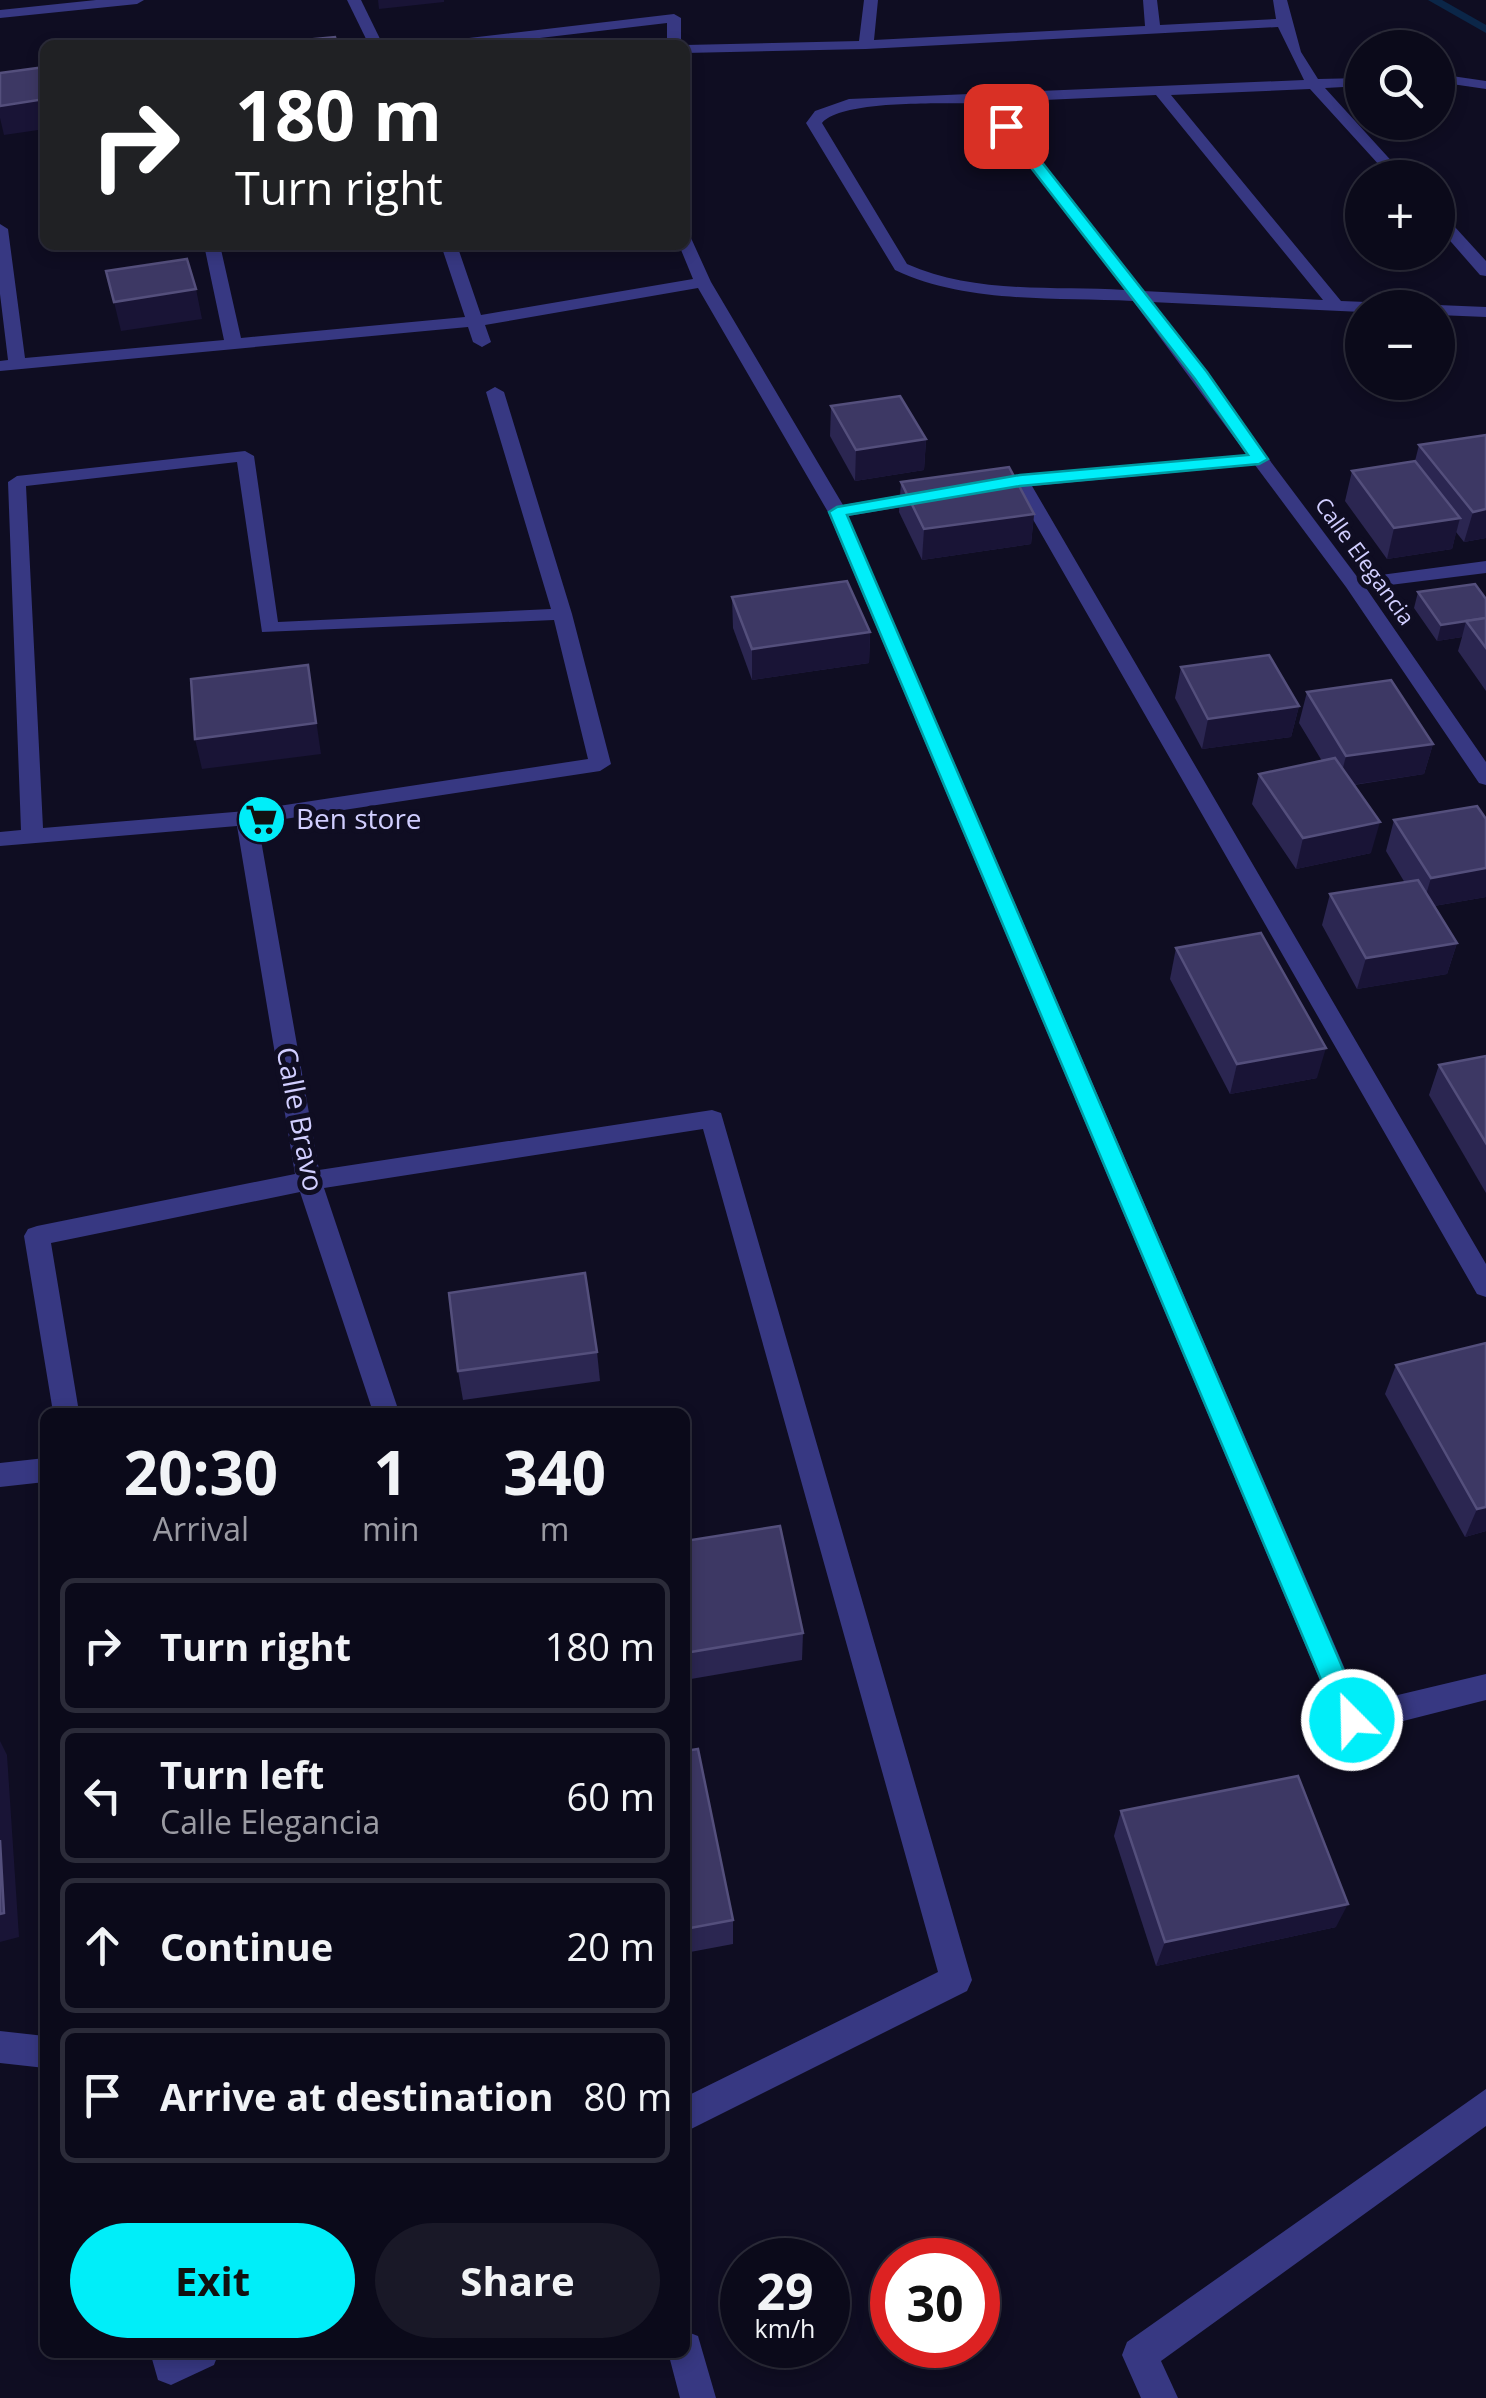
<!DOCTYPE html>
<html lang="en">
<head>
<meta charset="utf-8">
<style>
  :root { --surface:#0b0a1a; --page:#191827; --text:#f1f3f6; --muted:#9a9aa2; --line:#2b2b39; --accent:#00eef9 }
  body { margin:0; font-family:"Open Sans",sans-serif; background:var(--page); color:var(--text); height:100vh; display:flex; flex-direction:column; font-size:38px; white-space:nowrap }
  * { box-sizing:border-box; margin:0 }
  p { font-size:32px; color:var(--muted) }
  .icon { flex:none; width:55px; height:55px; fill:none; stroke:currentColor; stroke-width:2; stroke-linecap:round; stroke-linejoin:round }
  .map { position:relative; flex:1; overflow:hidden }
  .sheet { position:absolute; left:40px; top:1408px; width:650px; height:950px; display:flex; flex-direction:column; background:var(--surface); border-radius:15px; box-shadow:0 5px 15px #0003,0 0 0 2px var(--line) }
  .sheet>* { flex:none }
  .top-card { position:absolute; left:40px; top:40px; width:650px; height:210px; border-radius:15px; box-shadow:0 5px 15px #0003,0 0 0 2px var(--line); background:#202124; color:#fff; overflow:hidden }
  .tools { position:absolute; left:1345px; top:30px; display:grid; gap:20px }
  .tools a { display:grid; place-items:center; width:110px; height:110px; border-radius:50%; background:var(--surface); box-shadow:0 5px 15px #0003,0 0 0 2px var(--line); font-size:50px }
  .speed { position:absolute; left:720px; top:2238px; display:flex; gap:20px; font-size:50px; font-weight:700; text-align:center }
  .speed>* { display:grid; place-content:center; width:130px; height:130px; border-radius:50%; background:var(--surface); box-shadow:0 5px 15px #0003,0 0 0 2px var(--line); line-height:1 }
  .speed small { font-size:25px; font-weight:400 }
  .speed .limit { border:15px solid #d22; background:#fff; color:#111 }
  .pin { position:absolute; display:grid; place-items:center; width:85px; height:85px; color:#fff; margin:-42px; border-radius:20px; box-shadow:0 5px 15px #0006 }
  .me { position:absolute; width:110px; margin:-55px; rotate:337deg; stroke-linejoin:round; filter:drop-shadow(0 0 8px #0008) }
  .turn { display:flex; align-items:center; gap:35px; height:210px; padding:0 30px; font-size:45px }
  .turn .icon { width:130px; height:130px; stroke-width:2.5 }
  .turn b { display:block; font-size:70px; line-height:85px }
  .eta { display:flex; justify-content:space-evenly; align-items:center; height:170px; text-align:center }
  .eta b { font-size:60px; font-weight:700; line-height:70px }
  .cta { display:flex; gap:20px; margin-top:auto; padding:20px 30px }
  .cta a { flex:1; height:115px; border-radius:60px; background:var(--accent); color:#111; font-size:40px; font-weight:700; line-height:115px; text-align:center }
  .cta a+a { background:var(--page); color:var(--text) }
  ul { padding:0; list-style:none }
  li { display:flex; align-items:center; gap:30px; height:135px; margin:0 20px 15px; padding:0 10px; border:5px solid var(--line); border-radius:15px }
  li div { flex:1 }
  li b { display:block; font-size:38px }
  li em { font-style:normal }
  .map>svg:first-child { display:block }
</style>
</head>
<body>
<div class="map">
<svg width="1486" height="2398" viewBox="0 0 1486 2398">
  <rect width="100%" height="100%" fill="#0f0d22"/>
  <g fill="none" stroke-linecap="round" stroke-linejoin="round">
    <!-- stream -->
    <path fill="#0b2648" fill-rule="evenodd" d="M 1428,0 L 1442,0 L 1486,25 L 1486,33 Z"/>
    <!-- minor -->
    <g fill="#373882" fill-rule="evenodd">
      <path d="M 96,0 L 144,0 L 137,4 L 0,18 L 0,10 Z"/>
      <path d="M 347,0 L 361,0 L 383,45 L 369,45 Z"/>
      <path d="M 864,0 L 878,0 L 874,40 L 1145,26 L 1143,0 L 1157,0 L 1160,25 L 1276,19 L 1273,0 L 1287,0 L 1301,52 L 1318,79 L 1362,78 L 1362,86 L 1325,88 L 1407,178 L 1391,178 L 1310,89 L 1171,95 L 1341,301 L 1392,303 L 1400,308 L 1362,308 L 1362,312 L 1151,302 L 1358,578 L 1486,561 L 1486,573 L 1366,588 L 1486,762 L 1486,785 L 1479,783 L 1346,587 L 1255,465 L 1032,486 L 1486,1264 L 1486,1297 L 1477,1294 L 1015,488 L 1005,489 L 996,483 L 1020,475 L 1247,455 L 1133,301 C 1055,297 967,304 895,270 L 806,123 L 815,111 L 849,99 L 1304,80 L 1278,27 L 866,49 L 685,53 L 685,45 L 859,41 ZM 1156,95 L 1323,300 L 1143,291 L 996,102 ZM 981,103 L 1125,290 C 1054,286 973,294 907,264 L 822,123 C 841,99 947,104 981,103 Z"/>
      <path d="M 674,14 L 681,18 L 681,45 L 667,45 L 667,23 L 480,45 L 436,45 L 443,41 Z"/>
      <path d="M 1438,74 L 1486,81 L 1486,89 L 1438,82 Z"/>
      <path d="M 1438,213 L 1444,215 L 1486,261 L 1486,276 L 1480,275 L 1438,227 Z"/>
      <path d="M 0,224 L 8,229 L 25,358 L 224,340 L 204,245 L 220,245 L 241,338 L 465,317 L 441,245 L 457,245 L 481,315 L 693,279 L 679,245 L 685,245 L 685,236 L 691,238 L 711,282 L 843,505 L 931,490 L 940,496 L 931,502 L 848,516 L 1360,1704 L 1486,1674 L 1486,1700 L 1352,1734 L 1341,1730 L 828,512 L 698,288 L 485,325 L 491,342 L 482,347 L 473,342 L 468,327 L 0,371 L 0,361 L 8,360 L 0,294 Z"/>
      <path d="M 1438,305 L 1486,307 L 1486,317 L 1438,315 L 1438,308 L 1431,308 Z"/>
      <path d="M 495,387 L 504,392 L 572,614 L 611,764 L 600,771 L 258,823 L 319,1170 L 712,1110 L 721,1113 L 972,1980 L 967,1991 L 685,2132 L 685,2097 L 938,1972 L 703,1129 L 324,1188 L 399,1412 L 373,1412 L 300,1192 L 51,1243 L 79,1412 L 53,1412 L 24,1236 L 28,1229 L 37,1226 L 295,1174 L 237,826 L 0,846 L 0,832 L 21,830 L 8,482 L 17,476 L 245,451 L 254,456 L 278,622 L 551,609 L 486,392 ZM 237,462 L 262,632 L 554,620 L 588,759 L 246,811 L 43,828 L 26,486 Z"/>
      <path d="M 45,1458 L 45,1482 L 0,1487 L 0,1463 Z"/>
      <path d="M 0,2031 L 45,2036 L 45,2068 L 0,2063 Z"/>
      <path d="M 1486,2089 L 1486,2126 L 1161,2361 L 1178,2398 L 1141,2398 L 1122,2355 L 1127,2342 Z"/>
      <path d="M 685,2331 L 698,2336 L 716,2398 L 680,2398 L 668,2352 L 685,2352 Z"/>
      <path d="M 150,2352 L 219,2352 L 214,2365 L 171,2385 L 158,2380 Z"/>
    </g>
  </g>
  <!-- wall -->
  <g fill="#2b2651">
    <path d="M 831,406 L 926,439 L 924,470 L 855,481 L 830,436 Z"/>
    <path d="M 1486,435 L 1486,538 L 1464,542 L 1456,532 L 1452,549 L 1387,559 L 1345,501 L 1352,471 L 1415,461 L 1419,445 Z"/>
    <path d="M 901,482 L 1034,514 L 1031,544 L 922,560 L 899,512 Z"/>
    <path d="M 1418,592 L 1486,599 L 1486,691 L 1458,651 L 1462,637 L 1437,641 L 1414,608 Z"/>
    <path d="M 732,597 L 870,632 L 869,663 L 752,680 L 733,628 Z"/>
    <path d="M 1181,667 L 1299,706 L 1291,737 L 1202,749 L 1175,698 Z"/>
    <path d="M 1307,692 L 1433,744 L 1424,774 L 1354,785 L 1371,853 L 1296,869 L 1252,804 L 1259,774 L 1322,761 L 1299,723 Z"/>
    <path d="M 1486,819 L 1486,897 L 1434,906 L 1457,943 L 1447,974 L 1357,989 L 1322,925 L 1330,894 L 1405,883 L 1386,851 L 1394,820 Z"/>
    <path d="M 1176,948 L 1317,1078 L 1230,1094 L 1170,979 Z"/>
    <path d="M 1486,1056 L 1486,1193 L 1429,1095 L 1439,1065 Z"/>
    <path d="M 1486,1343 L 1486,1531 L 1465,1537 L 1385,1394 L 1396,1365 Z"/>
    <path d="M 597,1352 L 600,1381 L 463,1400 L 458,1371 Z"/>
    <path d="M 685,1541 L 803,1633 L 802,1660 L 685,1680 Z"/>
    <path d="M 685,1751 L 733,1920 L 733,1944 L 685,1953 Z"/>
    <path d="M 1121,1811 L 1336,1927 L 1156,1966 L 1114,1836 Z"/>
  </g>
  <!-- shaded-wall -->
  <g fill="#191436">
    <path d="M 378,0 L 444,0 L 444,2 L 379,9 Z"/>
    <path d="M 45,99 L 45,129 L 4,135 L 0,118 L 0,106 Z"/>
    <path d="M 196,289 L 202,319 L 121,331 L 114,302 Z"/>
    <path d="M 926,439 L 924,470 L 855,481 L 856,450 Z"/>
    <path d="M 1486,509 L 1486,538 L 1464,542 L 1473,512 Z"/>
    <path d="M 1034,514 L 1031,544 L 922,560 L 924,529 Z"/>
    <path d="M 1460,518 L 1452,549 L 1387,559 L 1394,528 Z"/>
    <path d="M 1466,621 L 1462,637 L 1437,641 L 1441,625 Z"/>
    <path d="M 870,632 L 869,663 L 752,680 L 752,649 Z"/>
    <path d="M 308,665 L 321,754 L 202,769 L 195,739 Z"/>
    <path d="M 1299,706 L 1291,737 L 1202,749 L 1208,719 Z"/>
    <path d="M 1433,744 L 1424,774 L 1338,787 L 1346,756 Z"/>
    <path d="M 1380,822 L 1371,853 L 1296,869 L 1303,838 Z"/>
    <path d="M 1486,868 L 1486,897 L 1422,908 L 1431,878 Z"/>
    <path d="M 1457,943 L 1447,974 L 1357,989 L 1366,958 Z"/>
    <path d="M 1326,1048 L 1317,1078 L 1230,1094 L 1237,1064 Z"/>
    <path d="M 1486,1507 L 1486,1531 L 1465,1537 L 1477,1509 Z"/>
    <path d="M 0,1741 L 7,1755 L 19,1937 L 0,1942 Z"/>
    <path d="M 1348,1904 L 1336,1927 L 1156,1966 L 1165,1942 Z"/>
  </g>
  <!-- building -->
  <g fill="#3d3864" stroke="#544f7c" stroke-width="2.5">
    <path d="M 335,37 L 337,45 L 262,44 Z"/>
    <path d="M 45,67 L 45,99 L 0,106 L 0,73 Z"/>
    <path d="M 187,259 L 196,289 L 114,302 L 106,271 Z"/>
    <path d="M 900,396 L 926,439 L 856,450 L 831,406 Z"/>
    <path d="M 1486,435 L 1486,509 L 1473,512 L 1419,445 Z"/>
    <path d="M 1415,461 L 1460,518 L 1394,528 L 1352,471 Z"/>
    <path d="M 1009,467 L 1034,514 L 924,529 L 901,482 Z"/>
    <path d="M 847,581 L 870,632 L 752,649 L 732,597 Z"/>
    <path d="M 1475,584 L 1486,599 L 1486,618 L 1441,625 L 1418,592 Z"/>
    <path d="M 1486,618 L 1486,648 L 1466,621 Z"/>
    <path d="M 1269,655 L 1299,706 L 1208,719 L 1181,667 Z"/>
    <path d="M 308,665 L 316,723 L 195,739 L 191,679 Z"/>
    <path d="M 1391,680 L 1433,744 L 1346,756 L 1307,692 Z"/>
    <path d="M 1335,758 L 1380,822 L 1303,838 L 1259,774 Z"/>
    <path d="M 1477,806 L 1486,819 L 1486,868 L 1431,878 L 1394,820 Z"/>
    <path d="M 1418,880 L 1457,943 L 1366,958 L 1330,894 Z"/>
    <path d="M 1261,933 L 1326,1048 L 1237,1064 L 1176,948 Z"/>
    <path d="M 1486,1056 L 1486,1143 L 1439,1065 Z"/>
    <path d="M 585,1273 L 597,1352 L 458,1371 L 449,1293 Z"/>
    <path d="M 1486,1343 L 1486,1507 L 1477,1509 L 1396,1365 Z"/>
    <path d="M 780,1526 L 803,1633 L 685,1653 L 685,1541 Z"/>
    <path d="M 698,1749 L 733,1920 L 685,1929 L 685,1751 Z"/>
    <path d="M 1298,1776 L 1348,1904 L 1165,1942 L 1121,1811 Z"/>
    <path d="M 0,1840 L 4,1913 L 0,1914 Z"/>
  </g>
  <!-- route -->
  <path fill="#00eef9" stroke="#009ba2" stroke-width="2.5" d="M 1006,122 L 1011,123 L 1207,372 L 1268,459 L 1259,464 L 1020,486 L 847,515 L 1365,1720 L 1361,1729 L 1352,1733 L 1342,1729 L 1338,1720 L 829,512 L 837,507 L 1020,475 L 1248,455 L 1195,379 L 1001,129 L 999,126 Z"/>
  <!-- icons -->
  <defs>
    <symbol id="supermarket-disc" viewBox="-11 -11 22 22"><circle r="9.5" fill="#00eef9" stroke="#0f0d22"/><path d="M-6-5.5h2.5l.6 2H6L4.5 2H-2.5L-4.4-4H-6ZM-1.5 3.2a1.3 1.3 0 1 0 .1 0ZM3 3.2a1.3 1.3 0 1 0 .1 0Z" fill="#111"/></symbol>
  </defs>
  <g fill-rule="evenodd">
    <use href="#supermarket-disc" x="234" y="792" width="55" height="55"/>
  </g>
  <g text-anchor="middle" stroke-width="10" stroke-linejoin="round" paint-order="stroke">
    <!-- far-street labels -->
    <g font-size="22" fill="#d1ceff" stroke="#0f0d22">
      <text transform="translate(1365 561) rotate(54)" y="8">Calle Elegancia</text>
    </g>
    <!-- poi labels -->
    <g font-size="28" fill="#d1ceff" stroke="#0f0d22" text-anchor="start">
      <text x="296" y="829">Ben store</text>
    </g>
    <!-- street labels -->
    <g font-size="28" fill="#d1ceff" stroke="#0f0d22">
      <text transform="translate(300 1119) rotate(79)" y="10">Calle Bravo</text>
    </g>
  </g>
</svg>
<div class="tools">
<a><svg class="icon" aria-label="search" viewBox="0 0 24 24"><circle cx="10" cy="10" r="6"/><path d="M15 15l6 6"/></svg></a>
<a>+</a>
<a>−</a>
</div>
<div class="speed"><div>29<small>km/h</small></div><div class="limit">30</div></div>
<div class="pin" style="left:1006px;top:126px;background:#d93025"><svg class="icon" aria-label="arrive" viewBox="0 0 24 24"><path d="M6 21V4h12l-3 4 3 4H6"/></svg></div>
<svg class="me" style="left:1352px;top:1720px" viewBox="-20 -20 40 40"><circle r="17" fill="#00eef9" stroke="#fff" stroke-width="3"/><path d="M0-11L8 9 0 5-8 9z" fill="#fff"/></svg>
<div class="top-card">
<div class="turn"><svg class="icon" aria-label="right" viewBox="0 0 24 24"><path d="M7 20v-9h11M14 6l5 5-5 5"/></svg><div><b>180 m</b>Turn right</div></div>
</div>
<section class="sheet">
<div class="eta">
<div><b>20:30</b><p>Arrival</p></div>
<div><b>1</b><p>min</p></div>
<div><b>340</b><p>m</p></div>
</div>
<ul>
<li><svg class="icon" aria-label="right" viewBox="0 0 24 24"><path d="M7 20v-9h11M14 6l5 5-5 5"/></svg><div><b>Turn right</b></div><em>180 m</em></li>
<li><svg class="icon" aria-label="left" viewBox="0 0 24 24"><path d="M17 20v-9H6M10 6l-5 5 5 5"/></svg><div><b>Turn left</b><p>Calle Elegancia</p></div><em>60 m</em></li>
<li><svg class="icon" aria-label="ahead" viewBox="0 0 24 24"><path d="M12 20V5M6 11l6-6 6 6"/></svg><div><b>Continue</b></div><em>20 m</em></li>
<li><svg class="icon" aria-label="arrive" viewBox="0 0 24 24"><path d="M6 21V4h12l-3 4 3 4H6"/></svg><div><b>Arrive at destination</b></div><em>80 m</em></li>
</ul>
<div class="cta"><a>Exit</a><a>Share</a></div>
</section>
</div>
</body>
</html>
